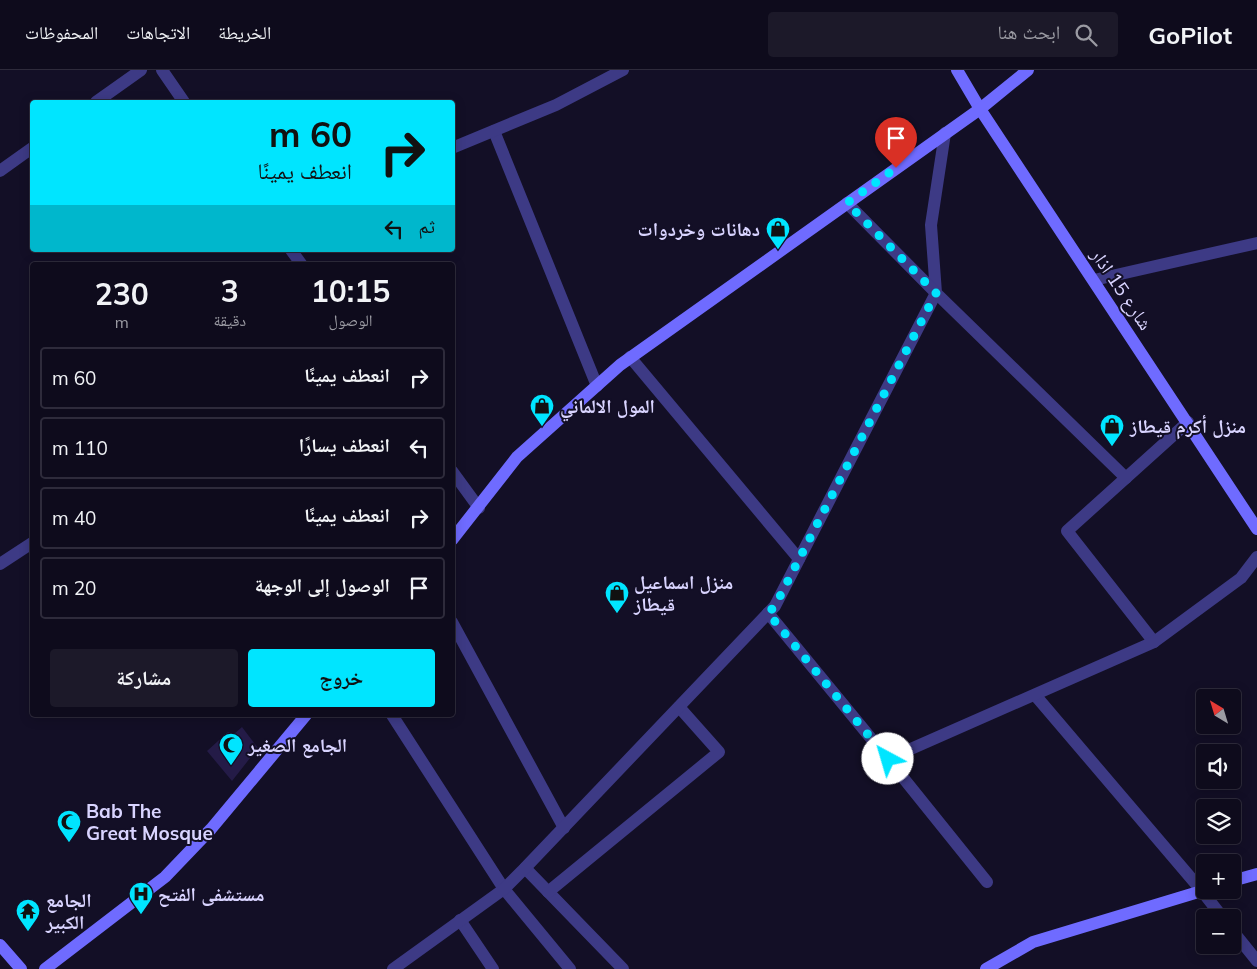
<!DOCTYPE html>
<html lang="ar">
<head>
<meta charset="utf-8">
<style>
  :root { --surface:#0e0b1c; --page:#1c1929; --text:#f1f3f6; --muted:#9b9ba3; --line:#2e2b3b; --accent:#00e5ff }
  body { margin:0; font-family:Mulish,"Noto Naskh Arabic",sans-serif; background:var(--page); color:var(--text); direction:rtl; height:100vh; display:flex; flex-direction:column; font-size:19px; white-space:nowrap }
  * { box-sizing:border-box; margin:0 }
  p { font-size:16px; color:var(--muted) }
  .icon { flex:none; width:28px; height:28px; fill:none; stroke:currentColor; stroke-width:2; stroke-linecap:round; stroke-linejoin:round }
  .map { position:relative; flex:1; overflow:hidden; direction:ltr }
  .side { position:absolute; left:30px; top:192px; width:425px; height:455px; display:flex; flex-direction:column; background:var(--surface); border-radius:5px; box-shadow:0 2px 12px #0003,0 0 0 1px var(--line); direction:rtl }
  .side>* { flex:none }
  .guide { position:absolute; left:30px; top:30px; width:425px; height:152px; border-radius:5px; box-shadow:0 2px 12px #0003,0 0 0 1px var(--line); direction:rtl; background:#00e5ff; color:#111; overflow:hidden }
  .needle { width:32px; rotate:322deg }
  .fabs { position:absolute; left:1196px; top:619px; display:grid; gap:10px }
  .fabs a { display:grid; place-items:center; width:45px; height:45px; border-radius:5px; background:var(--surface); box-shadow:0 2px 12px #0003,0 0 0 1px var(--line); font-size:25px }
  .pin { position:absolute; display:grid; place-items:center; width:42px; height:42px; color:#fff; margin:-51px -21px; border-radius:50% 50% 50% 0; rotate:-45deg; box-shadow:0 0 5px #0007 }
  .pin .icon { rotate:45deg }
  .me { position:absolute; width:55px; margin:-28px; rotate:321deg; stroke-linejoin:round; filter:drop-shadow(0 0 4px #0008) }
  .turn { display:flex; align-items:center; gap:18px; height:105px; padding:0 20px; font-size:22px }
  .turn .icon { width:65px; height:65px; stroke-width:2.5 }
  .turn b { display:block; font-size:35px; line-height:42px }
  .then { display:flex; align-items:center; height:48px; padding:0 20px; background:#0003; gap:10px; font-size:19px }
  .eta { display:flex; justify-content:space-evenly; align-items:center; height:85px; text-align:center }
  .eta b { font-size:30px; font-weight:700; line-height:35px }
  .primary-button { display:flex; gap:10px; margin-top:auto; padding:10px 20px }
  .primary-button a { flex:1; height:58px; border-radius:5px; background:var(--accent); color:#111; font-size:20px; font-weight:700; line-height:58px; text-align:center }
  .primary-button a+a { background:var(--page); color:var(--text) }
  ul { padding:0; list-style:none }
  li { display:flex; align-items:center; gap:15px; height:62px; margin:0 10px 8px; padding:0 10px; border:2px solid var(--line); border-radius:5px }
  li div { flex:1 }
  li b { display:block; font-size:19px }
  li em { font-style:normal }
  header { display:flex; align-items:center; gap:30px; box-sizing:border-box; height:70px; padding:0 25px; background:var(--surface); border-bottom:1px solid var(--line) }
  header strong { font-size:24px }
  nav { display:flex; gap:28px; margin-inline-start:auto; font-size:18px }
  .search { width:350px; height:45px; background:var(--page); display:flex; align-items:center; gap:12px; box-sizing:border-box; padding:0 18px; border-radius:5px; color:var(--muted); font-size:19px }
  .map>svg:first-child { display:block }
</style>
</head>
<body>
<header>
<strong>GoPilot</strong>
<div class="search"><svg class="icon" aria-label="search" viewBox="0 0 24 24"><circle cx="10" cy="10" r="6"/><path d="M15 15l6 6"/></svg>ابحث هنا</div>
<nav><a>الخريطة</a><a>الاتجاهات</a><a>المحفوظات</a></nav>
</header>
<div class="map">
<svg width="1257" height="899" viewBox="0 0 1257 899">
  <rect width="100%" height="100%" fill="#130f26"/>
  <!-- building -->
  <path fill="#241b47" d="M 242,657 L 258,678 L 232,711 L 207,681 L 228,662 L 234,664 Z"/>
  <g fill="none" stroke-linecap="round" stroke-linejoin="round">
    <!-- lane -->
    <g stroke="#3d3a85" stroke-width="12">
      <path d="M 0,494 L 32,473"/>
      <path d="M 1202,821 L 1223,848"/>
      <path d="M 1232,860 L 1257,891"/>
    </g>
    <!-- street -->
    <g stroke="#3d3a85" stroke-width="12">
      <path d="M 162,0 L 184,32"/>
      <path d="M 96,32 L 141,0"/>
      <path d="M 494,61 L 597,316"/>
      <path d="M 945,63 L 931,155 L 936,223 L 1126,408"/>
      <path d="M 452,78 L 556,35 L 623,0"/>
      <path d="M 0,101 L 32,78"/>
      <path d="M 291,180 L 302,195"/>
      <path d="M 1094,210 L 1257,173"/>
      <path d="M 630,287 L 799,489"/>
      <path d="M 452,401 L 479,438"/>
      <path d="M 768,543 L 888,689"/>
      <path d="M 452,552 L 564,758"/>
      <path d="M 1154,572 L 1067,461 L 1188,352"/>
      <path d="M 1035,625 L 1202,821"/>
      <path d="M 392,645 L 504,819 L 570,899"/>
      <path d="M 525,798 L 623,899"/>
      <path d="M 987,812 L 888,689 L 1154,572 L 1241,508 L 1257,487"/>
      <path d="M 548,822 L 719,682 L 679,637"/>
      <path d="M 460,850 L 493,899"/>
      <path d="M 393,899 L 504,819 L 525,798 L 775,536 L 936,223 L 847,133"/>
    </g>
    <!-- secondary -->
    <g stroke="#6f6bff" stroke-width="12">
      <path d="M 957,0 L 980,39 L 1257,459"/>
      <path d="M 452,470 L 517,387 L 620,295 L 980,39 L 1028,0"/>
      <path d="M 1232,811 L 1257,804"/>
      <path d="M 0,875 L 21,899"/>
      <path d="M 45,899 L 165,807 L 211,759 L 306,645"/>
      <path d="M 986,899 L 1033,872 L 1205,820"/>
    </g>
  </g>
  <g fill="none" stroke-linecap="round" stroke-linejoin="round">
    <!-- route -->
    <path stroke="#00e5ff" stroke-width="9" stroke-dasharray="0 16.2" d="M 888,689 L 768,543 L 775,536 L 936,223 L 847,133 L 896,98"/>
  </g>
  <!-- icons -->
  <defs>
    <symbol id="shop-pin" viewBox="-11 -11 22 30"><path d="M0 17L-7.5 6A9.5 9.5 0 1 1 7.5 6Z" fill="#00e5ff" stroke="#130f26"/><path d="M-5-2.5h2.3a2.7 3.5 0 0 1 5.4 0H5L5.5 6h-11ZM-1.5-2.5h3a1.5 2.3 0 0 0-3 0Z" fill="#111"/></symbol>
    <symbol id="mosque-pin" viewBox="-11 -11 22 30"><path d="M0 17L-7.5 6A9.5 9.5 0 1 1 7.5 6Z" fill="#00e5ff" stroke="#130f26"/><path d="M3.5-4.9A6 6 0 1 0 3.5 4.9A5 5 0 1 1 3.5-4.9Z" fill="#111"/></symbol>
    <symbol id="hospital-pin" viewBox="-11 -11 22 30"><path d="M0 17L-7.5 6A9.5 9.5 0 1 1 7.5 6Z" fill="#00e5ff" stroke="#130f26"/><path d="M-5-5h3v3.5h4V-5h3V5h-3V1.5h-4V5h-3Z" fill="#111"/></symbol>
    <symbol id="temple-pin" viewBox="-11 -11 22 30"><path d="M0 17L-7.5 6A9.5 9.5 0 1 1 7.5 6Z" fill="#00e5ff" stroke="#130f26"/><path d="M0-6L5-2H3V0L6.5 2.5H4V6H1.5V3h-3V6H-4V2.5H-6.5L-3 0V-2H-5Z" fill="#111"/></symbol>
  </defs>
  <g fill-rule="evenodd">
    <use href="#shop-pin" x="764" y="145" width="28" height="38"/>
    <use href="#shop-pin" x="528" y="322" width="28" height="38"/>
    <use href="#shop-pin" x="1098" y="342" width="28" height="38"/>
    <use href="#shop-pin" x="603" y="509" width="28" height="38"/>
    <use href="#mosque-pin" x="217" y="661" width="28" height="38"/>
    <use href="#mosque-pin" x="55" y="738" width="28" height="38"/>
    <use href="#hospital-pin" x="127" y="810" width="28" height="38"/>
    <use href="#temple-pin" x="14" y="827" width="28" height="38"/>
  </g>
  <g text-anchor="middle" stroke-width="4" stroke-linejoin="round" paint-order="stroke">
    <!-- poi labels -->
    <g font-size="19" font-weight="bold" fill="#d9d4ff" stroke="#130f26" text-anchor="start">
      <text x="760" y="166" text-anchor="end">دهانات وخردوات</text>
      <text x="560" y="343">المول الالماني</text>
      <text x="1130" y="363">منزل أكرم قيطاز</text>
      <text x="634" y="519">منزل اسماعيل<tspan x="634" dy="22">قيطاز</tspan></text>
      <text x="248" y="682">الجامع الصغير</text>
      <text x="86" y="748">Bab The<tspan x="86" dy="22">Great Mosque</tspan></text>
      <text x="158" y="831">مستشفى الفتح</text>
      <text x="46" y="837">الجامع<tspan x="46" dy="22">الكبير</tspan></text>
    </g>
    <!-- street labels -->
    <g font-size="19" fill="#d9d4ff" stroke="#130f26">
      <text transform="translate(1122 219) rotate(56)" y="7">شارع 15 اذار</text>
    </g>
  </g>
</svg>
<div class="fabs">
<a><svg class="needle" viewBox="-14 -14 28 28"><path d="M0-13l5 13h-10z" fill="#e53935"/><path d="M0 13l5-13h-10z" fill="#9b9ba3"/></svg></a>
<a><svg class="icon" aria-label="sound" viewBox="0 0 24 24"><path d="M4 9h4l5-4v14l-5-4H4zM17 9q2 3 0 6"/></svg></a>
<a><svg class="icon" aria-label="layers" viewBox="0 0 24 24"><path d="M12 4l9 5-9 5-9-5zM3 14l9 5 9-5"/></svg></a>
<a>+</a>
<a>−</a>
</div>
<div class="pin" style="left:896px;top:98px;background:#d93025"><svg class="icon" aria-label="arrive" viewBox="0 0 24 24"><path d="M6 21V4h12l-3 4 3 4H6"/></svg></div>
<svg class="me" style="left:888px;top:689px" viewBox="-20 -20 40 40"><circle r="19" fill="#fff"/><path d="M0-13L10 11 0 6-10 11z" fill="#00e5ff"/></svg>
<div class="guide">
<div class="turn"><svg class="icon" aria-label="right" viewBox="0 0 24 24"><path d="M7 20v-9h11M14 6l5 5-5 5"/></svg><div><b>60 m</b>انعطف يمينًا</div></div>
<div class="then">ثم<svg class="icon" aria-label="left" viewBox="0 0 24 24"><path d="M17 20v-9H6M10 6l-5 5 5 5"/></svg></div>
</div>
<section class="side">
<div class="eta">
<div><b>10:15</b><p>الوصول</p></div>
<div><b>3</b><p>دقيقة</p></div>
<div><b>230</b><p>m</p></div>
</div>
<ul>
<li><svg class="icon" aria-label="right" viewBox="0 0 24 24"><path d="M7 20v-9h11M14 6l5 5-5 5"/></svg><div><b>انعطف يمينًا</b></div><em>60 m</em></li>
<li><svg class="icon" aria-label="left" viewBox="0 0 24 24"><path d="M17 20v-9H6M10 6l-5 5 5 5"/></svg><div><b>انعطف يسارًا</b></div><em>110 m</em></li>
<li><svg class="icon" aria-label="right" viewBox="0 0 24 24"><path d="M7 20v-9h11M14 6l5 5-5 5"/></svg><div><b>انعطف يمينًا</b></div><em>40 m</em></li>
<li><svg class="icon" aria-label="arrive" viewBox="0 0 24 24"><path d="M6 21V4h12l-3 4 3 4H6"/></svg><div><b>الوصول إلى الوجهة</b></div><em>20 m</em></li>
</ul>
<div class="primary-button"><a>خروج</a><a>مشاركة</a></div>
</section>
</div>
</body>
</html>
